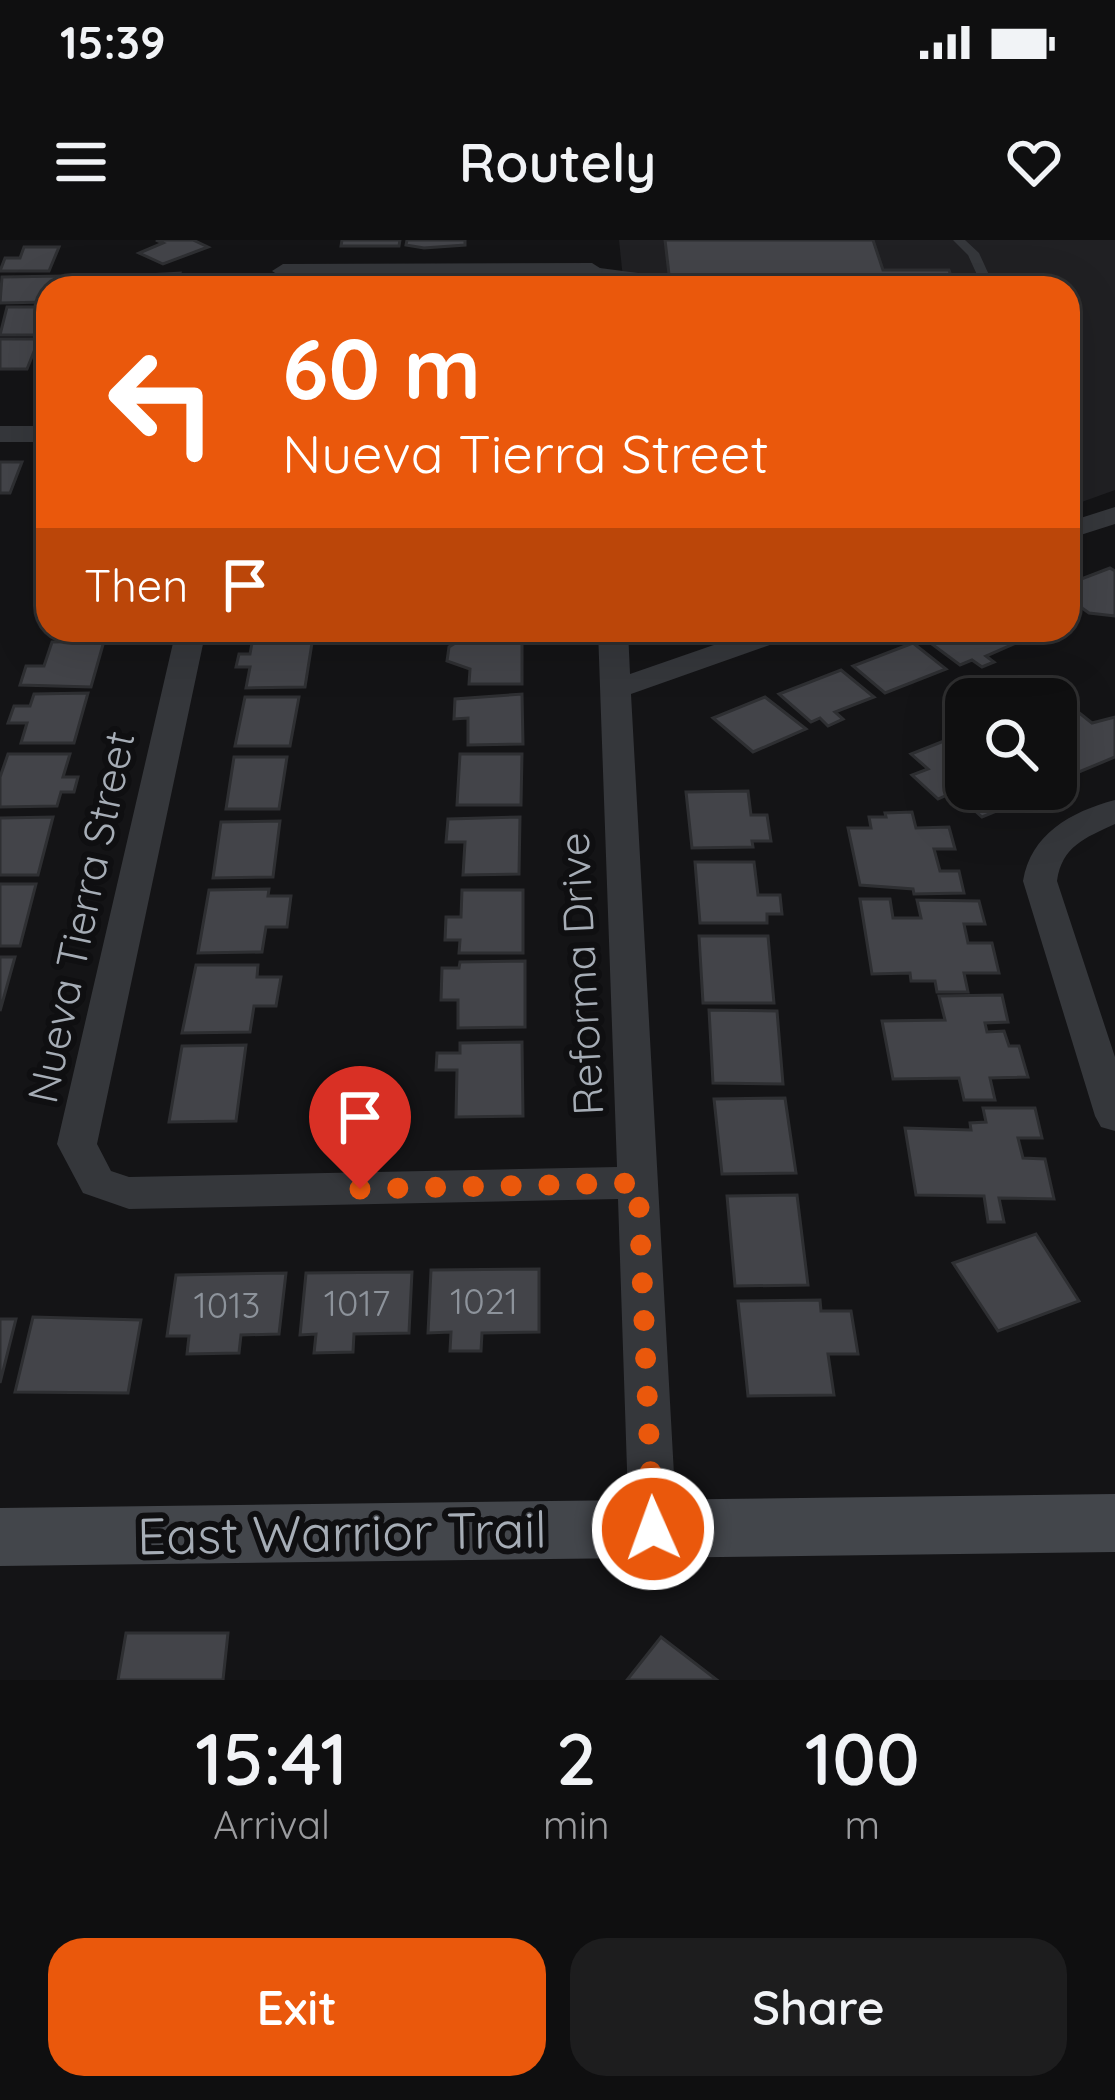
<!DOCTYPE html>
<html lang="en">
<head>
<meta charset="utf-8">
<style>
  :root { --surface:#0f0f10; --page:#1d1d1e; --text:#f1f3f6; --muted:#9b9c9f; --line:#2f2f30; --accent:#ea580c }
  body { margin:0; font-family:Quicksand,sans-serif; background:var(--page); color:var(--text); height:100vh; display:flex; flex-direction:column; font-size:45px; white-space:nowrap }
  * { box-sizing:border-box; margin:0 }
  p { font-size:39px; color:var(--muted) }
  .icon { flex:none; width:66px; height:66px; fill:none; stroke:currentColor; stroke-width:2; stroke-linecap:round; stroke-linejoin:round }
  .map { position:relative; height:1440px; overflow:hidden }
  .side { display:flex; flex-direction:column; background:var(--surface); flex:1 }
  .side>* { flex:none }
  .top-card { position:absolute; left:36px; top:36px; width:1044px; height:366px; border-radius:36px; box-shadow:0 12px 48px #0002,0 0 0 3px var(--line); background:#ea580c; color:#fff; overflow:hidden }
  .controls { position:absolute; left:945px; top:438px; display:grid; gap:24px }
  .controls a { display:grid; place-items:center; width:132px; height:132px; border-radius:24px; background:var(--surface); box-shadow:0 12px 48px #0002,0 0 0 3px var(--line); font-size:60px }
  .pin { position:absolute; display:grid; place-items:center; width:102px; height:102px; color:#fff; margin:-123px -51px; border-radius:50% 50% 50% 0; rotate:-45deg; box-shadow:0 0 12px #0007 }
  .pin .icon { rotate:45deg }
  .me { position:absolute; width:132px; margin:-66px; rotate:358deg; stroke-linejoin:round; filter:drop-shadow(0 0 9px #0008) }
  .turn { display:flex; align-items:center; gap:42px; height:252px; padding:0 48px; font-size:54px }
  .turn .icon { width:156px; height:156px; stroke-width:2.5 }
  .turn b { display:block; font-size:84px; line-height:102px }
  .then { display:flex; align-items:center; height:114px; padding:0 48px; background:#0003; gap:24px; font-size:45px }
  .eta { display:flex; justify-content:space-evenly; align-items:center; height:204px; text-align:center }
  .eta b { font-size:72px; font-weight:600; line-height:84px }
  .primary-button { display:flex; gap:24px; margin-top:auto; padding:24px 48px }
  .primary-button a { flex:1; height:138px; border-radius:36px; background:var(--accent); color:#fff; font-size:48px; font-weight:600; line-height:138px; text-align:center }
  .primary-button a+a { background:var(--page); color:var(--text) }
  .status { display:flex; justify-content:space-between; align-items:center; height:84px; padding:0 60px; background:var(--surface); direction:ltr }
  .status svg { height:33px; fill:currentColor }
  header { display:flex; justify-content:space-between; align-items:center; height:156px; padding:0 48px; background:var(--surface); font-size:54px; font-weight:600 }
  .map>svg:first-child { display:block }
</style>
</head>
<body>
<div class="status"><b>15:39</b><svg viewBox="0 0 49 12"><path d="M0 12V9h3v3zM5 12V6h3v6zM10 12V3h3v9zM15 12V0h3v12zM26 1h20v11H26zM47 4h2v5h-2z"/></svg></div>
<header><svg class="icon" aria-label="menu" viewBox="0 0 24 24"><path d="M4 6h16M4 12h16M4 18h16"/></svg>Routely<svg class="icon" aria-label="heart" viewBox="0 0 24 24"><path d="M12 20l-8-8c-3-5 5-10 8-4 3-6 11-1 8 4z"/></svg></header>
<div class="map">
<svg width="1115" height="1440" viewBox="0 0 1115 1440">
  <rect width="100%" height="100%" fill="#141416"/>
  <!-- built -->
  <path fill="#202023" d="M 619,0 L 1115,0 L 1115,250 L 1068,267 L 1068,48 L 624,48 Z"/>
  <!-- building -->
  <g fill="#434449" stroke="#2e2f32" stroke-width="3">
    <path d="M 156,0 L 193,0 L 208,7 L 163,24 L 139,13 L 163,3 Z"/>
    <path d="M 342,0 L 400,0 L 399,6 L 341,6 Z"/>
    <path d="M 407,0 L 465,0 L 465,5 L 424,8 L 406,5 Z"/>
    <path d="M 665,0 L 873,0 L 883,30 L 949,30 L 955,48 L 692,48 L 691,43 L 670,43 Z"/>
    <path d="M 24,7 L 59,7 L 49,31 L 0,31 L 5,18 L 20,18 Z"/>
    <path d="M 180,33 L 176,48 L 126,47 L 130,36 Z"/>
    <path d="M 64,36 L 59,48 L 48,48 L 48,62 L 0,63 L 2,37 Z"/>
    <path d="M 7,67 L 48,67 L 37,95 L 0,95 Z"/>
    <path d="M 0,99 L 39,99 L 27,129 L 0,129 Z"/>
    <path d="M 0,222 L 22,222 L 10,253 L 0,253 Z"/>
    <path d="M 1110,328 L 1115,331 L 1115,376 L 1089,373 L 1068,358 L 1068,344 Z"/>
    <path d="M 947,390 L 998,390 L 1016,403 L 986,416 L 994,422 L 982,427 L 972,420 L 960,425 L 925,399 Z"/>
    <path d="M 1013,390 L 1061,390 L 1067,394 L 1045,403 Z"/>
    <path d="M 522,399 L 522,444 L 469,444 L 470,429 L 447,421 L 449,407 L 460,400 Z"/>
    <path d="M 104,401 L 91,447 L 20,445 L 26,426 L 44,426 L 52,402 Z"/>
    <path d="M 252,403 L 312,403 L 305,447 L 246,448 L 250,427 L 236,427 L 239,414 L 250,414 Z"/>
    <path d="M 913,403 L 946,429 L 885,453 L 853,426 Z"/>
    <path d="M 841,430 L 874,457 L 835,472 L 843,479 L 828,486 L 820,478 L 811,482 L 779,454 Z"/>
    <path d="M 88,453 L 74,503 L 21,503 L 27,483 L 8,483 L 14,466 L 30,466 L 34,454 Z"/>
    <path d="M 522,454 L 523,504 L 468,505 L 468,478 L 454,479 L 455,459 Z"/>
    <path d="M 1058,456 L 1092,483 L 1115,477 L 1115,517 L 1074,534 L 1056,521 L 1056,459 L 1051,459 Z"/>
    <path d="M 245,457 L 299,457 L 290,506 L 235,506 Z"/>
    <path d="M 765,457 L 806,489 L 753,512 L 713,478 Z"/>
    <path d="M 959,495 L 966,501 L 966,549 L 1050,549 L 982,577 L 954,552 L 938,559 L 912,535 L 928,529 L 911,514 Z"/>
    <path d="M 8,514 L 70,514 L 63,537 L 78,537 L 74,552 L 61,552 L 57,566 L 0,567 L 0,537 Z"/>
    <path d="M 460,514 L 522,514 L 521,565 L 457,565 Z"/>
    <path d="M 234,517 L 287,517 L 279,569 L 226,569 Z"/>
    <path d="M 748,551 L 751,575 L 767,575 L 771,601 L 752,601 L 753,607 L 692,608 L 686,552 Z"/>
    <path d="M 912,572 L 916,588 L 949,587 L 955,609 L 934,609 L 940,631 L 959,631 L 964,653 L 914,654 L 913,649 L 860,645 L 848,588 L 871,588 L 869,577 L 886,577 L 885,573 Z"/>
    <path d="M 53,577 L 38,635 L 0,635 L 0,578 Z"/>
    <path d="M 520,577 L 519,634 L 463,635 L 465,602 L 446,602 L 448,579 Z"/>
    <path d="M 280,581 L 273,637 L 213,638 L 221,582 Z"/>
    <path d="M 695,622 L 754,622 L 758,655 L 780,655 L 782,674 L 767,674 L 767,683 L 700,683 Z"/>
    <path d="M 0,644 L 36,644 L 20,706 L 0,706 Z"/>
    <path d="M 269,649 L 268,656 L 291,656 L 287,687 L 266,687 L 262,712 L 198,713 L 209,650 Z"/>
    <path d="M 462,650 L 523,650 L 523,713 L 459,713 L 460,700 L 445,700 L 446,677 L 461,677 Z"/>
    <path d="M 860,659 L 890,659 L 893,678 L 921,678 L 917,660 L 979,661 L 985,684 L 964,684 L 968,703 L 992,703 L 999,733 L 964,733 L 968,752 L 937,752 L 935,741 L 911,741 L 910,733 L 872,734 Z"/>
    <path d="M 699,696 L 768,696 L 774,763 L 703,763 Z"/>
    <path d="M 0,717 L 15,717 L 0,771 Z"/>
    <path d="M 525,721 L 525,787 L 458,788 L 458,760 L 441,760 L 442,728 L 459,728 L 460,722 Z"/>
    <path d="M 196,725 L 258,725 L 257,737 L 281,737 L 276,766 L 254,766 L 250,792 L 182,793 Z"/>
    <path d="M 1002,755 L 1008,782 L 985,783 L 987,792 L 1004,791 L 1009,806 L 1019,806 L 1028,837 L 990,838 L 995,860 L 964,860 L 959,838 L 893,839 L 882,781 L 945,780 L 939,756 Z"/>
    <path d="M 709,770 L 777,771 L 783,844 L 713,843 Z"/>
    <path d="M 522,802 L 523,876 L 456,877 L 457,830 L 436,830 L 437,813 L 460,813 L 460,803 Z"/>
    <path d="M 246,805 L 236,881 L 169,882 L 182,806 Z"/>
    <path d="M 785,858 L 796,933 L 722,934 L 714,859 Z"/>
    <path d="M 983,868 L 1035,868 L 1042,898 L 1018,898 L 1023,918 L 1045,919 L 1054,959 L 999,958 L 1004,982 L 988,982 L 984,956 L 916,955 L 905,888 L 971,890 L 970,883 L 986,882 Z"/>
    <path d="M 797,955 L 808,1045 L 735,1046 L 727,956 Z"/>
    <path d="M 1036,994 L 1079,1061 L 998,1091 L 953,1023 Z"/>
    <path d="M 539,1029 L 539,1092 L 482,1093 L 481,1111 L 450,1111 L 451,1092 L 428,1093 L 431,1030 Z"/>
    <path d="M 412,1032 L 409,1093 L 354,1094 L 353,1112 L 314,1113 L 316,1094 L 300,1095 L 306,1033 Z"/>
    <path d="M 286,1033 L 279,1094 L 241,1095 L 239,1113 L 187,1114 L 189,1096 L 167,1096 L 176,1035 Z"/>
    <path d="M 820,1060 L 821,1071 L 851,1071 L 858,1114 L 828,1114 L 834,1155 L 748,1156 L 738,1061 Z"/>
    <path d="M 33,1077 L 141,1080 L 128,1153 L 15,1152 Z"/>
    <path d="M 0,1079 L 16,1079 L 0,1143 Z"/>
    <path d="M 126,1393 L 228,1393 L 223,1440 L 118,1440 Z"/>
    <path d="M 661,1397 L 717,1440 L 627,1440 Z"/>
  </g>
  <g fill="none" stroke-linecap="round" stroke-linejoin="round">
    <!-- lane -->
    <g fill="#35373b" fill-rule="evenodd">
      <path d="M 953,0 L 965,0 L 979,13 L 995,48 L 983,48 L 968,15 Z"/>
      <path d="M 592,27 L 646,34 L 666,48 L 652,48 L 639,39 L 588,32 L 588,28 Z"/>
    </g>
    <!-- street -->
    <g fill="#35373b" fill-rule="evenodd">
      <path d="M 592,23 L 603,30 L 600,35 L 283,38 L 272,31 L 283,24 Z"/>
      <rect x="0" y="186" width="48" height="16"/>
      <path d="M 1115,267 L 1115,284 L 1068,299 L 1068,282 Z"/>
      <path d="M 176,390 L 206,390 L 97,904 L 111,931 L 129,937 L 617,927 L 598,390 L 628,390 L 630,434 L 757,390 L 800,390 L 795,396 L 631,454 L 677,1289 L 670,1304 L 653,1311 L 636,1304 L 629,1289 L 618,959 L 129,969 L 83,953 L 57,904 Z"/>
      <path d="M 1115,560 L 1115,584 C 1085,598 1062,606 1057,641 L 1115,817 L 1115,891 L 1101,887 L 1095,876 L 1023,641 C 1031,594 1070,572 1115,560 Z"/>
    </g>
    <!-- secondary -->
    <path fill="#43464b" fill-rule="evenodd" d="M 1115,1254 L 1115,1312 L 0,1326 L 0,1268 Z"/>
  </g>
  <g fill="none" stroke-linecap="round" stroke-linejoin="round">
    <!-- route -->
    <path stroke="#ea580c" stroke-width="21" stroke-dasharray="0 37.8" d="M 360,949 L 638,943 L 653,1289"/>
  </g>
  <g text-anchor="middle" stroke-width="12" stroke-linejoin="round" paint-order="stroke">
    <!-- number labels -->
    <g font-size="36" fill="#8d939b">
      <text x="484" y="1074">1021</text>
      <text x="357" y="1076">1017</text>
      <text x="227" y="1078">1013</text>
    </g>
    <!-- street labels -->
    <g font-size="42" fill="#a6adb6" stroke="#0f0f11">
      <text transform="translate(81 677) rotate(-78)" y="15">Nueva Tierra Street</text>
      <text transform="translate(581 734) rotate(-93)" y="15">Reforma Drive</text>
    </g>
    <!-- near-street labels -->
    <g font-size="51" fill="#a6adb6" stroke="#0f0f11">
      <text transform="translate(342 1293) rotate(-1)" y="18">East Warrior Trail</text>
    </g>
  </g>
</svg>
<div class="controls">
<a><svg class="icon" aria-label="search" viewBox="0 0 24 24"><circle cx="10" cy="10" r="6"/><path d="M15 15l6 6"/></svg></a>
</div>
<div class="pin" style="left:360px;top:949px;background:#d93025"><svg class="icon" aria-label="arrive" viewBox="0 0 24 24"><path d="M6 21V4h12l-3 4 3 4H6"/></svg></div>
<svg class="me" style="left:653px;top:1289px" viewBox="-20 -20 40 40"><circle r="17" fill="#ea580c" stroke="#fff" stroke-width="3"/><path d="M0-11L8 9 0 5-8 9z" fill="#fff"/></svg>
<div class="top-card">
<div class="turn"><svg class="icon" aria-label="left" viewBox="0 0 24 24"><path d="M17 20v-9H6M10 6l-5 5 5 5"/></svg><div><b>60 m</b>Nueva Tierra Street</div></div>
<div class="then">Then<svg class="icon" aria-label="arrive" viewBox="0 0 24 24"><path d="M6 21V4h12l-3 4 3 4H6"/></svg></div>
</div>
</div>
<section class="side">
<div class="eta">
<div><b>15:41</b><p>Arrival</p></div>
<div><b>2</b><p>min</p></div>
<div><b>100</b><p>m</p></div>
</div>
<div class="primary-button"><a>Exit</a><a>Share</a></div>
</section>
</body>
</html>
